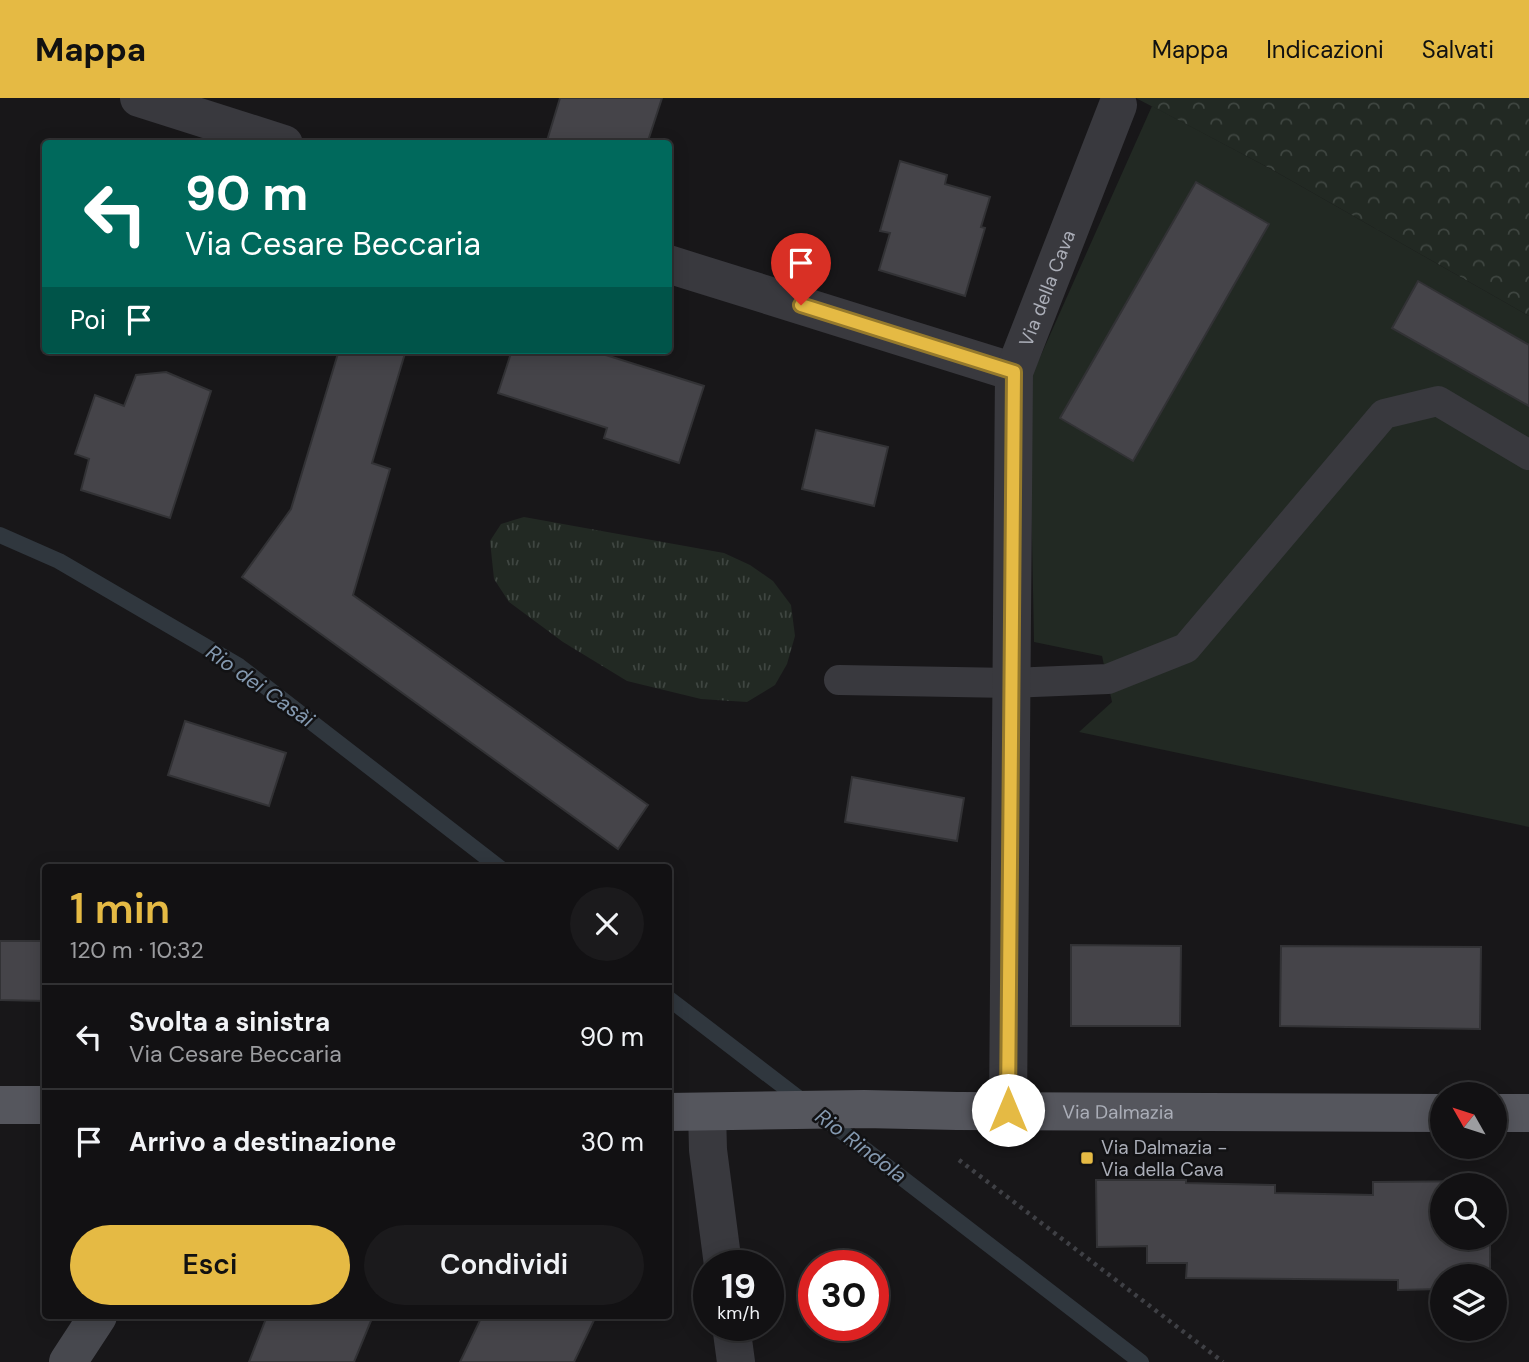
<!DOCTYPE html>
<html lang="it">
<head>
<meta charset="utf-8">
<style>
  :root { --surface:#121113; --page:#1b1a1c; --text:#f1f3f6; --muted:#9c9da0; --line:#313133; --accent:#e5ba44 }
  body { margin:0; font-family:"DM Sans",sans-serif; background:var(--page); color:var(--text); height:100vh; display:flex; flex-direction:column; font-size:26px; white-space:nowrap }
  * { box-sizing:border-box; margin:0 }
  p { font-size:23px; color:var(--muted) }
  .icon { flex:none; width:38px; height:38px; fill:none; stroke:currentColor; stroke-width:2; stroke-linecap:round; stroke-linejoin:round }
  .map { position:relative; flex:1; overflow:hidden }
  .panel { position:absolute; left:42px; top:766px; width:630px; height:455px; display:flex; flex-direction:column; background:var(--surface); border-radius:7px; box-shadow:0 4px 18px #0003,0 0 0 2px var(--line) }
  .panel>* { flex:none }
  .hud { position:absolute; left:42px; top:42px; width:630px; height:214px; border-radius:7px; box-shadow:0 4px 18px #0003,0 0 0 2px var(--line); background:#00695c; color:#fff; overflow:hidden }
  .needle { width:46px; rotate:309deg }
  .controls { position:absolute; left:1430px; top:984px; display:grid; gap:14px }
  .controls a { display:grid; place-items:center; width:77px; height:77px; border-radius:50%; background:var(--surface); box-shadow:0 4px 18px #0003,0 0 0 2px var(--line); font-size:35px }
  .speed { position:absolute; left:693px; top:1152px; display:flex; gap:14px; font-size:35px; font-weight:700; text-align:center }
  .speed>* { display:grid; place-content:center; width:91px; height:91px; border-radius:50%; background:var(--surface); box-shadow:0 4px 18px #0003,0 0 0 2px var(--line); line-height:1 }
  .speed small { font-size:18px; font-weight:400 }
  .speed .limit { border:10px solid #d22; background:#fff; color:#111 }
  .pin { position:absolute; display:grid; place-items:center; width:60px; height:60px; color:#fff; margin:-72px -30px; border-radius:50% 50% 50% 0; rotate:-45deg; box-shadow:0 0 7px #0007 }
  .pin .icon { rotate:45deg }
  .me { position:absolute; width:77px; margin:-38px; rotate:0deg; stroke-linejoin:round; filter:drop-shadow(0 0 5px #0008) }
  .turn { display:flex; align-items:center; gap:24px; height:147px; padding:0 28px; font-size:32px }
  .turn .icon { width:91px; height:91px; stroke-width:2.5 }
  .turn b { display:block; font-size:49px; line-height:60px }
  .then { display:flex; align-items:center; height:66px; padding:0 28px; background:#0003; gap:14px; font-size:26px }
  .round { display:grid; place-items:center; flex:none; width:74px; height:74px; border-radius:37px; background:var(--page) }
  .summary { display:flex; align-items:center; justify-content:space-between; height:119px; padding:0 28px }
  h1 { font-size:42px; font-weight:600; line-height:52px; color:var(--accent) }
  .cta { display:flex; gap:14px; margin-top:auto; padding:14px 28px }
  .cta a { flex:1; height:80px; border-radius:42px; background:var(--accent); color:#111; font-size:28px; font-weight:600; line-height:80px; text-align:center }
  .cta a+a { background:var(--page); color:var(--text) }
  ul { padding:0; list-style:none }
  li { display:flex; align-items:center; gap:21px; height:105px; padding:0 28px; border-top:2px solid var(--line) }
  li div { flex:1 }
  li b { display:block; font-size:26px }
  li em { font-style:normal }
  header { display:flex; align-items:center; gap:42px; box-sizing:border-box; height:98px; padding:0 35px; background:var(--accent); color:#111 }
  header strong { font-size:33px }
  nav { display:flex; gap:38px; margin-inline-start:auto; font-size:24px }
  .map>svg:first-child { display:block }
</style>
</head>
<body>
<header>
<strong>Mappa</strong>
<nav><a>Mappa</a><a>Indicazioni</a><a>Salvati</a></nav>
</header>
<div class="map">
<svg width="1529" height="1264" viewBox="0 0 1529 1264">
  <defs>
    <pattern id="grass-tufts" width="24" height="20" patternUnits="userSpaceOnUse" patternTransform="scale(1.75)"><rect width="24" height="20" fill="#222923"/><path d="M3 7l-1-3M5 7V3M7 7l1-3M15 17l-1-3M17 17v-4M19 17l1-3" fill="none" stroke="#3f4641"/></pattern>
    <pattern id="forest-crowns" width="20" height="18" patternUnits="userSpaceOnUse" patternTransform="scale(1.75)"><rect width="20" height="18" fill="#222923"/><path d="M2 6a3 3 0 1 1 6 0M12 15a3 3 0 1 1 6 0" fill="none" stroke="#3f4641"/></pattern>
  </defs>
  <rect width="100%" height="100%" fill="#181719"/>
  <!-- grass -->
  <path fill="url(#grass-tufts)" d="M 524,419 L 724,455 L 750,467 L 773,483 L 791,507 L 795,538 L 787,566 L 775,587 L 747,604 L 701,601 L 627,583 L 563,544 L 509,504 L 494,481 L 490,443 L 501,426 Z"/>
  <!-- forest -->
  <path fill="url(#forest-crowns)" d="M 1136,0 L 1529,0 L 1529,218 L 1269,70 Z"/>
  <!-- garden -->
  <path fill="#222923" d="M 1152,8 L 1269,70 L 1529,218 L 1529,729 L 1079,634 L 1112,604 L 1102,558 L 1034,544 L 1029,284 Z"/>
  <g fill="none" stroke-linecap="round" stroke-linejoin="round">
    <!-- stream -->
    <g stroke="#30373e" stroke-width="16">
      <path d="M 0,437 L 59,463 L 239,568 L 500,770"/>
      <path d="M 668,900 L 805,1005"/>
      <path d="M 823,1019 L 1141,1264"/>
    </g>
  </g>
  <!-- building -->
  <g fill="#454449" stroke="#323235" stroke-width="2">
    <path d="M 560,0 L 662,0 L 647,46 L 546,46 Z"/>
    <path d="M 900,63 L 947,77 L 945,86 L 990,99 L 981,129 L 985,130 L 965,198 L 879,172 L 890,135 L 880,133 Z"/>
    <path d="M 1196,84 L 1269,126 L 1133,363 L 1060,320 Z"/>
    <path d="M 1418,183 L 1529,247 L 1529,308 L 1392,230 Z"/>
    <path d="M 339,252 L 406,252 L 372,365 L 390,371 L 353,497 L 648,707 L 618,751 L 242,479 L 291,411 Z"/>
    <path d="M 512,252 L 590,252 L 704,288 L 679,365 L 604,340 L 607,330 L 498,295 Z"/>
    <path d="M 166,274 L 211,293 L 170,420 L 81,392 L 89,361 L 75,356 L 95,297 L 124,308 L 136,277 Z"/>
    <path d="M 816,332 L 888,349 L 874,408 L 802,391 Z"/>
    <path d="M 185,623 L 286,655 L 269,708 L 168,677 Z"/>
    <path d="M 852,679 L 964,700 L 957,743 L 845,724 Z"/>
    <path d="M 0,843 L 46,843 L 46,903 L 0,902 Z"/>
    <path d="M 1071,847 L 1181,848 L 1180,928 L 1071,928 Z"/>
    <path d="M 1281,848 L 1481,849 L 1480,931 L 1280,928 Z"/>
    <path d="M 1096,1082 L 1186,1082 L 1186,1085 L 1275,1087 L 1275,1095 L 1373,1097 L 1373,1084 L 1489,1083 L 1489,1087 L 1442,1087 L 1442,1139 L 1490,1139 L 1490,1178 L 1442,1178 L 1442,1191 L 1398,1192 L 1398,1182 L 1186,1180 L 1187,1165 L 1147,1165 L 1147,1148 L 1097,1149 Z"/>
    <path d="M 267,1218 L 373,1218 L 354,1264 L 249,1264 Z"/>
    <path d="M 482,1218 L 596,1218 L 574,1264 L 460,1264 Z"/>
  </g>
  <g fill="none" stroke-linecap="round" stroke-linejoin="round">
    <!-- path -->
    <path stroke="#3f4045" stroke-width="4.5" stroke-dasharray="3.5 5" stroke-linecap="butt" d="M 959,1062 L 1223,1264"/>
    <!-- lane -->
    <path stroke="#39393e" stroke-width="30" d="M 839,582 L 1012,585 L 1108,581 L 1186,550 L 1384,316 L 1438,303 L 1529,357"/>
    <!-- street -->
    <g stroke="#39393e" stroke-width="38">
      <path d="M 139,0 L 284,46"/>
      <path d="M 668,166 L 1014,274"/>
      <path id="s1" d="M 1008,1012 L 1014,274 L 1118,7"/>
      <path d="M 707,1014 L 708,1052 L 723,1167"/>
      <path d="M 731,1227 L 736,1264"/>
    </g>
    <!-- secondary -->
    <path stroke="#47484e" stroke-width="38" d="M 68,1264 L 98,1218"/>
    <!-- primary -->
    <g stroke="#55565d" stroke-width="38">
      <path d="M 0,1007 L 46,1007"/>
      <path id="s2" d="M 668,1014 L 864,1011 L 957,1013 L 1442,1015"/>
      <path d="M 1494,1015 L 1529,1015"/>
    </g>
  </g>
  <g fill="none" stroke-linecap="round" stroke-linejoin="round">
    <defs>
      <path id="route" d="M 801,207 L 1014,274 L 1008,1012"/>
    </defs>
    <!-- route casing -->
    <use href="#route" stroke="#95792c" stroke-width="18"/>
    <!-- route -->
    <use href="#route" stroke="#e5ba44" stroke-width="12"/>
  </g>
  <!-- markers -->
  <rect fill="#e5ba44" stroke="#121214" stroke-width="2.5" x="1080" y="1053" width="14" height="14" rx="3.5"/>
  <g text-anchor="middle" stroke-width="5" stroke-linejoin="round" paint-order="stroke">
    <!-- street labels -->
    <g font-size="19" fill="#abaeb8" stroke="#121214">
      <text dy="7" stroke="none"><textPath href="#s1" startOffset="828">Via della Cava</textPath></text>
      <text dy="7" stroke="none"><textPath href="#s2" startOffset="450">Via Dalmazia</textPath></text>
    </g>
    <!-- poi labels -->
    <g font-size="19" fill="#abaeb8" stroke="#121214" text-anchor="start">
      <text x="1101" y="1056">Via Dalmazia -<tspan x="1101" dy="22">Via della Cava</tspan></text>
    </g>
    <!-- water labels -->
    <g font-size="21" font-style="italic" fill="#8499b0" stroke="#121214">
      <text transform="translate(260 588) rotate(35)" y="7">Rio dei Casài</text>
      <text transform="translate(861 1048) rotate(37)" y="7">Rio Rindola</text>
    </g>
  </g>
</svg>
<div class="controls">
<a><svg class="needle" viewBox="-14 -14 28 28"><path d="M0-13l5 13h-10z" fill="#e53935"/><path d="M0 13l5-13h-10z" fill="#9c9da0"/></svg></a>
<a><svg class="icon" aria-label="search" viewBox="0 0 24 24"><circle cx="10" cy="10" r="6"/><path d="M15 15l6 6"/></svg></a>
<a><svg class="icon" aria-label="layers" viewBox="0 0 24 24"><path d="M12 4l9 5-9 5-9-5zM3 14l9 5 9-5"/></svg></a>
</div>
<div class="speed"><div>19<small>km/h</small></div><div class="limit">30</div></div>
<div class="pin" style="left:801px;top:207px;background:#d93025"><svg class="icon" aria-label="arrive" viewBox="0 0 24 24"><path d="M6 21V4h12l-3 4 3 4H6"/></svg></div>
<svg class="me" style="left:1008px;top:1012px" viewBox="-20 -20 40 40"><circle r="19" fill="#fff"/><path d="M0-13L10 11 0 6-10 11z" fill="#e5ba44"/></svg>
<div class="hud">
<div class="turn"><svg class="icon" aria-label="left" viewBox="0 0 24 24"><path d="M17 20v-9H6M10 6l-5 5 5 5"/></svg><div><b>90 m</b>Via Cesare Beccaria</div></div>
<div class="then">Poi<svg class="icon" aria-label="arrive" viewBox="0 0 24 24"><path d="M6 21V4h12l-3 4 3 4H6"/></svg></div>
</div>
<section class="panel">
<div class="summary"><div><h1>1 min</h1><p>120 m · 10:32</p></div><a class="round"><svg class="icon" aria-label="close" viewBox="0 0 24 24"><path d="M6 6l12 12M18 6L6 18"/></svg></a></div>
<ul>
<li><svg class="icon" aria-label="left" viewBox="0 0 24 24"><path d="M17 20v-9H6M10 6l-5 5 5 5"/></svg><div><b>Svolta a sinistra</b><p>Via Cesare Beccaria</p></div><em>90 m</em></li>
<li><svg class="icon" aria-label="arrive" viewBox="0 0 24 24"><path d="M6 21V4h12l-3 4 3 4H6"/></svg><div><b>Arrivo a destinazione</b></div><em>30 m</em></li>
</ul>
<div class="cta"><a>Esci</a><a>Condividi</a></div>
</section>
</div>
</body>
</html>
